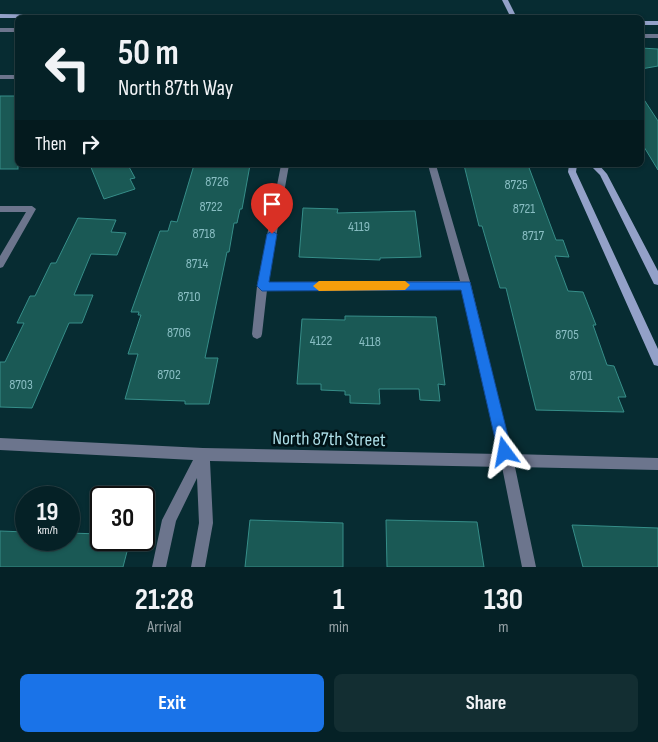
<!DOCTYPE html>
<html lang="en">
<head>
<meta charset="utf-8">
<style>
  :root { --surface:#052126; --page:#132e32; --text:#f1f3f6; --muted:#97a3a7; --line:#263e43; --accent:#1a73e8 }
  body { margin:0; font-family:"Sofia Sans Condensed",sans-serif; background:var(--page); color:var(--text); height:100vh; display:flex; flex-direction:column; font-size:19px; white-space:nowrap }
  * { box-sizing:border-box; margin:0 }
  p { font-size:16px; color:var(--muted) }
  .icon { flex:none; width:28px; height:28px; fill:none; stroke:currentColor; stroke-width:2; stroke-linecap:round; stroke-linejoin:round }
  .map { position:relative; height:567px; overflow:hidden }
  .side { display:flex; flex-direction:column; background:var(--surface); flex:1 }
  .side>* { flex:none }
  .top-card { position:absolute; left:15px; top:15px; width:629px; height:152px; border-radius:8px; box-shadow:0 1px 4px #0004,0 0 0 1px var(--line); background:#052126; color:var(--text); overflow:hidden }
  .speed { position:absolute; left:15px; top:486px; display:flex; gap:10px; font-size:25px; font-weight:700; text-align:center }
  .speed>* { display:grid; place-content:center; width:65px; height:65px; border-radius:50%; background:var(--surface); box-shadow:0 1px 4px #0004,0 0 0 1px var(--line); line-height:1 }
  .speed small { font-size:12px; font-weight:400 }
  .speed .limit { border:2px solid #111; border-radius:8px; background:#fff; color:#111 }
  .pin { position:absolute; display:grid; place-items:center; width:42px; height:42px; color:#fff; margin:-51px -21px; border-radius:50% 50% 50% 0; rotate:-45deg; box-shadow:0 0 5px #0007 }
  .pin .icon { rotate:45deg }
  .me { position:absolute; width:55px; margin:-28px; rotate:347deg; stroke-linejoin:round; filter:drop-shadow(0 0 4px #0008) }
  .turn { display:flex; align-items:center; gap:18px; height:105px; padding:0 20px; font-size:22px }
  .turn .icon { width:65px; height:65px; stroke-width:2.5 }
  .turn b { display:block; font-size:35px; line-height:42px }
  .then { display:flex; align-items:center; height:48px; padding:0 20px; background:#0003; gap:10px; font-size:19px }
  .eta { display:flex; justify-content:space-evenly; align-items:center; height:85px; text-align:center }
  .eta b { font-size:30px; font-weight:700; line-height:35px }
  .button { display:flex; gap:10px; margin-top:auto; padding:10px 20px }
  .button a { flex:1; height:58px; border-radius:8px; background:var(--accent); color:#fff; font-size:20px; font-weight:700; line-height:58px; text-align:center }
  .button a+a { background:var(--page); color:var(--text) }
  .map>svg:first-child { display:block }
</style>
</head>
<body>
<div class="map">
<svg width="658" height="567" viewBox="0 0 658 567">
  <rect width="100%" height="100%" fill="#072c32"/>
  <!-- building -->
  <g fill="#1a5955" stroke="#368e89">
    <path d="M 641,48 L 658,49 L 658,66 L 641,69 Z"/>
    <path d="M 641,95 L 658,121 L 658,170 L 641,142 Z"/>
    <rect x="0" y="96" width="18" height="73"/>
    <path d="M 90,165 L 128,165 L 135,178 L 130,179 L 135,189 L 104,199 Z"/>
    <path d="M 194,165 L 250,165 L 242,209 L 240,209 L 237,223 L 234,223 L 229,252 L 227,252 L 205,358 L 218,358 L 209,404 L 185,404 L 185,401 L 125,399 L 138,354 L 128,354 L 141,315 L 138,315 L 139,312 L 131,312 L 160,231 L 168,231 L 171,221 L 177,222 Z"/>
    <path d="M 464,165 L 528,165 L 556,240 L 563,240 L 569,257 L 555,256 L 568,291 L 583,292 L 596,325 L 593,325 L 607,365 L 614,366 L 626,397 L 618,397 L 624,412 L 536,410 L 506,288 L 500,288 L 482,226 L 479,226 Z"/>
    <path d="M 303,208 L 338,209 L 337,213 L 415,211 L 421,257 L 380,258 L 380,260 L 299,257 Z"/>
    <path d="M 78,218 L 116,220 L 111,232 L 126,233 L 117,255 L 91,254 L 74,295 L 93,295 L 82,323 L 69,323 L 32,408 L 0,407 L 0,362 L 5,362 L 24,323 L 17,323 L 30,296 L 35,296 L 51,263 L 56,263 Z"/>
    <path d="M 345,316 L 436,317 L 445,385 L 438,384 L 440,401 L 420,400 L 419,389 L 379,389 L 380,404 L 350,403 L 350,395 L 345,395 L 345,391 L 321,390 L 321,384 L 297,384 L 302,319 L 345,320 Z"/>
    <path d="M 250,520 L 343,523 L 343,567 L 245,567 Z"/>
    <path d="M 386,520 L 477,522 L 484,567 L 387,567 Z"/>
    <path d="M 572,525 L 658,528 L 658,567 L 583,567 Z"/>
    <path d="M 0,531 L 26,532 L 26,540 L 69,540 L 69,533 L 101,534 L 101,540 L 130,540 L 123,567 L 0,567 Z"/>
  </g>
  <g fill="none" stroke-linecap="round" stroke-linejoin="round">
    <!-- lane -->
    <rect fill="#6c758d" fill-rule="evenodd" x="641" y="34" width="17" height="4"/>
    <!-- street -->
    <g fill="#6c758d" fill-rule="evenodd">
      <rect x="0" y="28" width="18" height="4"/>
      <rect x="0" y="75" width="18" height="4"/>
      <path d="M 281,165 L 289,165 L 268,282 L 460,281 L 428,165 L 436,165 L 471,285 L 512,454 L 658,458 L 658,470 L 515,467 L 536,567 L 522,567 L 502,467 L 210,461 L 213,523 L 205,567 L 191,567 L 199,523 L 197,478 L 176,521 L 166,567 L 152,567 L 162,520 L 193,460 L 0,450 L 0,438 L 203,448 L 499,454 L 462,289 L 267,290 L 262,334 L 261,337 L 257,339 L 253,337 L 252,334 L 257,286 Z"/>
      <path d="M 0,206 L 32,206 L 36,209 L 3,267 L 0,268 L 0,256 L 26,212 L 0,212 Z"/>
    </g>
    <!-- secondary -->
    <g fill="#93a1c8" fill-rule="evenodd">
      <path d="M 502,0 L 508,0 L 517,18 L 511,18 Z"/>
      <path d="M 0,14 L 142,16 L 145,18 L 0,18 Z"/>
      <rect x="641" y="21" width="17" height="4"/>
      <path d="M 569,165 L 577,165 L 576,172 L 658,349 L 658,366 L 654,365 L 568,172 Z"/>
      <path d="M 590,165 L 599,165 L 607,174 L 658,271 L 658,285 L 654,284 L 600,175 Z"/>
    </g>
  </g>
  <!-- route -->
  <path fill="#1a73e8" stroke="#114b97" d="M 272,231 L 277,234 L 269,282 L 470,282 L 512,452 L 510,457 L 505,459 L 500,457 L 498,452 L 461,290 L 262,291 L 257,286 L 267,234 Z"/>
  <!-- slow -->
  <path fill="#f59e0b" d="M 319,281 L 405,281 L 410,285 L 405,290 L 319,291 L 313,286 Z"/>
  <g text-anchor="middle" stroke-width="5" stroke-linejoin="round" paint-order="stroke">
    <!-- number labels -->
    <g font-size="14" fill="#88bdc2">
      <text x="217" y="186">8726</text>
      <text x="516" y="189">8725</text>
      <text x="211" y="211">8722</text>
      <text x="524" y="213">8721</text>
      <text x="359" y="231">4119</text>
      <text x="204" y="238">8718</text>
      <text x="533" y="240">8717</text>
      <text x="197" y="268">8714</text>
      <text x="189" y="301">8710</text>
      <text x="179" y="337">8706</text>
      <text x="567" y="339">8705</text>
      <text x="321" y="345">4122</text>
      <text x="370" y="346">4118</text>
      <text x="169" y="379">8702</text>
      <text x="581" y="380">8701</text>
      <text x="21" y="389">8703</text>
    </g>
    <!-- near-street labels -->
    <g font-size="19" fill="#addee7" stroke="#001317">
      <text transform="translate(329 438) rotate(1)" y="7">North 87th Street</text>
    </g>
  </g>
</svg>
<div class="speed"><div>19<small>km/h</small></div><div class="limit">30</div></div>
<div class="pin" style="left:272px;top:234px;background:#d93025"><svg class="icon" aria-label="arrive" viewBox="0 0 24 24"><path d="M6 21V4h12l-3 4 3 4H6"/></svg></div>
<svg class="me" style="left:505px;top:452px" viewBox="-20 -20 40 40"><path d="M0-17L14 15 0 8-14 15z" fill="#1a73e8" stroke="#fff" stroke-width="4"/></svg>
<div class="top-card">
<div class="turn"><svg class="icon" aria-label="left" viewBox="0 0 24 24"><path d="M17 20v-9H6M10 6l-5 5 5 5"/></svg><div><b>50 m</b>North 87th Way</div></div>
<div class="then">Then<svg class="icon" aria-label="right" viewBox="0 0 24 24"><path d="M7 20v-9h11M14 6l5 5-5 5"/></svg></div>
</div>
</div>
<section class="side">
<div class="eta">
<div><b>21:28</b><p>Arrival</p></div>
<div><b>1</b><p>min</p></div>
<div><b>130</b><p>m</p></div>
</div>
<div class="button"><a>Exit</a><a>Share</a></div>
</section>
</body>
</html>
